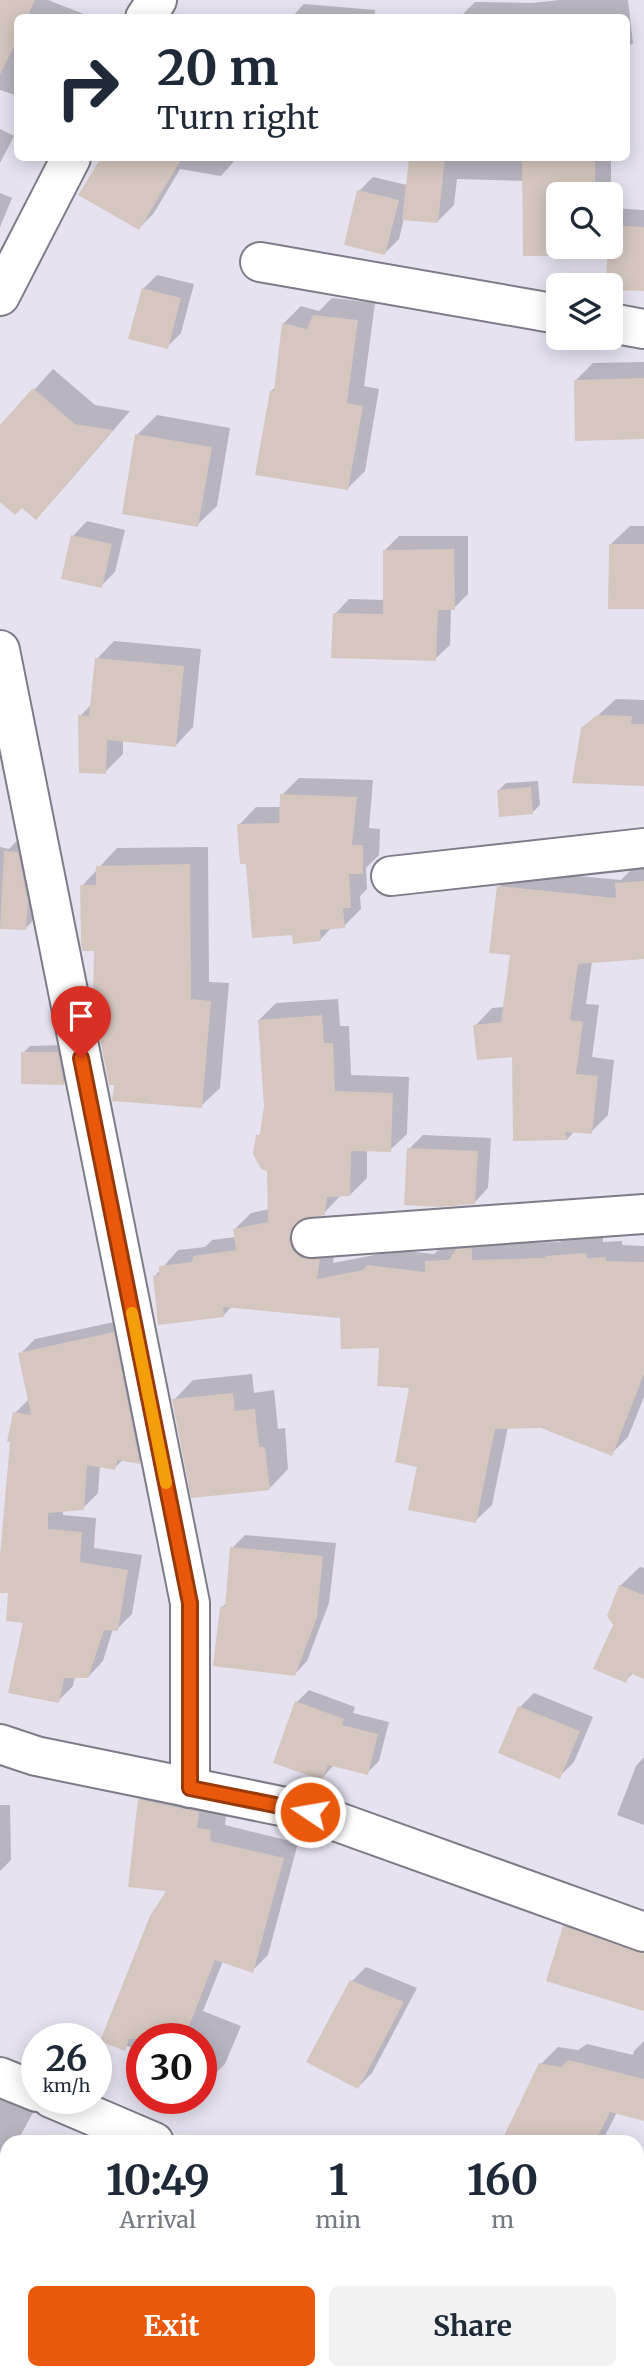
<!DOCTYPE html>
<html lang="en">
<head>
<meta charset="utf-8">
<style>
  :root { --surface:#fff; --page:#f2f2f3; --text:#1f2937; --muted:#747a83; --accent:#ea580c }
  body { margin:0; font-family:Merriweather,serif; background:var(--page); color:var(--text); height:100vh; display:flex; flex-direction:column; font-size:26px; white-space:nowrap }
  * { box-sizing:border-box; margin:0 }
  p { font-size:23px; color:var(--muted) }
  .icon { flex:none; width:38px; height:38px; fill:none; stroke:currentColor; stroke-width:2; stroke-linecap:round; stroke-linejoin:round }
  .map { position:relative; flex:1; overflow:hidden }
  .panel { position:absolute; left:0px; top:2135px; width:644px; height:245px; display:flex; flex-direction:column; background:var(--surface); border-radius:21px 21px 0 0; box-shadow:0 4px 18px #0003 }
  .panel>* { flex:none }
  .top-card { position:absolute; left:14px; top:14px; width:616px; height:147px; border-radius:10px; box-shadow:0 4px 18px #0003; background:#fff; color:var(--text); overflow:hidden }
  .buttons { position:absolute; left:546px; top:182px; display:grid; gap:14px }
  .buttons a { display:grid; place-items:center; width:77px; height:77px; border-radius:10px; background:var(--surface); box-shadow:0 4px 18px #0003; font-size:35px }
  .speed { position:absolute; left:21px; top:2023px; display:flex; gap:14px; font-size:35px; font-weight:700; text-align:center }
  .speed>* { display:grid; place-content:center; width:91px; height:91px; border-radius:50%; background:var(--surface); box-shadow:0 4px 18px #0003; line-height:1 }
  .speed small { font-size:18px; font-weight:400 }
  .speed .limit { border:10px solid #d22; background:#fff; color:#111 }
  .pin { position:absolute; display:grid; place-items:center; width:60px; height:60px; color:#fff; margin:-72px -30px; border-radius:50% 50% 50% 0; rotate:-45deg; box-shadow:0 0 7px #0007 }
  .pin .icon { rotate:45deg }
  .me { position:absolute; width:77px; margin:-38px; rotate:282deg; stroke-linejoin:round; filter:drop-shadow(0 0 5px #0008) }
  .turn { display:flex; align-items:center; gap:24px; height:147px; padding:0 28px; font-size:32px }
  .turn .icon { width:91px; height:91px; stroke-width:2.5 }
  .turn b { display:block; font-size:49px; line-height:60px }
  .eta { display:flex; justify-content:space-evenly; align-items:center; height:119px; text-align:center }
  .eta b { font-size:42px; font-weight:700; line-height:49px }
  .button { display:flex; gap:14px; margin-top:auto; padding:14px 28px }
  .button a { flex:1; height:80px; border-radius:10px; background:var(--accent); color:#fff; font-size:28px; font-weight:700; line-height:80px; text-align:center }
  .button a+a { background:var(--page); color:var(--text) }
  .map>svg:first-child { display:block }
</style>
</head>
<body>
<div class="map">
<svg width="644" height="2380" viewBox="0 0 644 2380">
  <rect width="100%" height="100%" fill="#e6e2f0"/>
  <!-- shadow -->
  <g fill="#0003" fill-rule="evenodd">
    <path d="M 0,0 L 48,0 L 94,18 L 18,18 L 18,96 L 0,90 Z"/>
    <path d="M 560,0 L 628,0 L 633,43 L 626,49 L 626,18 L 459,18 L 475,2 L 532,3 Z"/>
    <path d="M 304,4 L 375,10 L 374,18 L 291,18 Z"/>
    <path d="M 0,129 L 14,136 L 0,163 Z"/>
    <path d="M 103,158 L 237,158 L 221,176 L 180,169 L 154,213 L 139,228 L 81,195 Z"/>
    <path d="M 411,158 L 611,158 L 611,208 L 644,210 L 644,290 L 611,288 L 611,285 L 607,285 L 609,254 L 524,254 L 524,181 L 457,179 L 454,205 L 438,221 L 404,218 L 399,239 L 385,253 L 359,191 L 373,177 L 407,185 ZM 558,194 L 611,194 L 611,247 L 558,247 Z"/>
    <path d="M 0,193 L 12,198 L 0,227 Z"/>
    <path d="M 157,275 L 194,284 L 181,333 L 167,347 L 143,289 Z"/>
    <path d="M 332,298 L 375,303 L 364,386 L 379,389 L 365,471 L 348,488 L 271,391 L 276,387 L 283,324 L 301,306 L 319,311 Z"/>
    <path d="M 644,362 L 644,438 L 576,380 L 593,363 Z"/>
    <path d="M 53,369 L 95,405 L 130,411 L 55,498 L 22,506 L 0,500 L 0,428 Z"/>
    <path d="M 157,415 L 230,428 L 217,506 L 197,525 L 137,435 Z"/>
    <path d="M 87,521 L 125,530 L 115,572 L 101,586 L 73,536 Z"/>
    <path d="M 630,526 L 644,526 L 644,607 L 610,545 Z"/>
    <path d="M 399,536 L 468,536 L 468,594 L 454,608 L 451,608 L 450,645 L 435,659 L 335,614 L 349,599 L 385,600 L 385,550 Z"/>
    <path d="M 114,641 L 201,649 L 193,727 L 176,745 L 123,740 L 123,754 L 105,772 L 80,716 L 92,704 L 97,659 Z"/>
    <path d="M 616,699 L 644,700 L 644,784 L 583,729 Z"/>
    <path d="M 299,778 L 373,780 L 369,828 L 380,829 L 379,855 L 366,868 L 367,889 L 360,896 L 361,909 L 344,926 L 332,927 L 320,940 L 294,933 L 248,863 L 239,825 L 256,807 L 282,807 L 282,795 Z"/>
    <path d="M 538,781 L 540,805 L 533,812 L 499,790 L 506,783 Z"/>
    <path d="M 20,837 L 39,914 L 25,929 L 0,927 L 0,847 L 9,849 Z"/>
    <path d="M 208,847 L 209,982 L 229,983 L 220,1088 L 201,1106 L 116,1083 L 96,949 L 82,886 L 117,848 Z"/>
    <path d="M 644,866 L 644,957 L 592,961 L 586,1004 L 599,1005 L 592,1057 L 614,1060 L 608,1115 L 591,1132 L 575,1131 L 567,1139 L 514,1055 L 475,1026 L 492,1008 L 505,1007 L 512,954 L 499,887 L 516,870 L 621,880 L 634,867 Z"/>
    <path d="M 338,999 L 340,1026 L 349,1026 L 351,1075 L 409,1077 L 407,1134 L 390,1150 L 367,1150 L 367,1178 L 350,1195 L 341,1195 L 324,1213 L 306,1217 L 305,1223 L 336,1243 L 333,1263 L 380,1254 L 385,1249 L 434,1254 L 444,1245 L 560,1242 L 563,1239 L 603,1237 L 603,1242 L 622,1241 L 622,1245 L 644,1246 L 644,1397 L 628,1437 L 611,1454 L 541,1426 L 508,1427 L 492,1505 L 475,1521 L 419,1465 L 411,1386 L 381,1346 L 342,1317 L 232,1306 L 223,1316 L 155,1276 L 178,1250 L 205,1247 L 212,1240 L 236,1237 L 235,1229 L 251,1213 L 270,1209 L 269,1170 L 258,1136 L 263,1131 L 266,1106 L 259,1020 L 276,1003 Z"/>
    <path d="M 64,1045 L 70,1076 L 64,1083 L 23,1083 L 23,1053 L 30,1046 Z"/>
    <path d="M 423,1135 L 491,1138 L 488,1188 L 474,1203 L 409,1149 Z"/>
    <path d="M 128,1319 L 154,1447 L 139,1462 L 123,1460 L 114,1468 L 100,1466 L 98,1493 L 83,1508 L 63,1510 L 63,1515 L 96,1518 L 94,1548 L 142,1555 L 132,1614 L 117,1629 L 113,1629 L 103,1661 L 88,1677 L 75,1676 L 73,1686 L 58,1701 L 10,1591 L 0,1591 L 15,1413 L 30,1398 L 20,1354 L 35,1339 Z"/>
    <path d="M 252,1374 L 254,1393 L 274,1390 L 278,1429 L 285,1428 L 288,1469 L 269,1489 L 174,1400 L 193,1380 Z"/>
    <path d="M 245,1535 L 336,1543 L 329,1603 L 307,1661 L 294,1675 L 222,1607 L 227,1603 L 232,1548 Z"/>
    <path d="M 640,1567 L 644,1568 L 644,1677 L 634,1672 L 625,1681 L 615,1625 L 620,1586 Z"/>
    <path d="M 309,1690 L 355,1707 L 353,1713 L 389,1722 L 379,1761 L 367,1773 L 334,1765 L 322,1778 L 297,1702 Z"/>
    <path d="M 534,1693 L 593,1717 L 574,1762 L 560,1776 L 520,1707 Z"/>
    <path d="M 644,1757 L 644,1825 L 617,1815 L 636,1766 Z"/>
    <path d="M 156,1784 L 214,1796 L 212,1813 L 226,1815 L 225,1825 L 298,1843 L 268,1955 L 252,1971 L 223,1961 L 203,2011 L 241,2026 L 225,2064 L 209,2080 L 201,2076 L 201,2039 L 142,2039 L 142,2052 L 127,2046 L 124,2049 L 168,1890 L 140,1800 Z"/>
    <path d="M 0,1805 L 10,1805 L 11,1860 L 0,1871 Z"/>
    <path d="M 584,1908 L 644,1929 L 644,2009 L 565,1927 Z"/>
    <path d="M 366,1967 L 417,1988 L 372,2073 L 358,2087 L 352,1981 Z"/>
    <path d="M 644,2041 L 644,2119 L 617,2112 L 602,2142 L 503,2142 L 540,2065 L 558,2047 L 578,2050 L 587,2044 L 633,2055 L 634,2051 Z"/>
    <path d="M 0,2072 L 41,2098 L 17,2142 L 7,2142 L 7,2158 L 1,2164 L 7,2171 L 0,2178 Z"/>
    <path d="M 106,2126 L 144,2142 L 91,2142 Z"/>
    <path d="M 7,2272 L 7,2303 L 0,2297 L 0,2280 Z"/>
    <path d="M 637,2329 L 644,2331 L 644,2380 L 534,2380 L 536,2373 L 637,2373 Z"/>
  </g>
  <!-- building -->
  <g fill="#d5c7bf">
    <path d="M 0,0 L 35,0 L 27,18 L 18,18 L 18,38 L 0,75 Z"/>
    <path d="M 101,158 L 182,158 L 139,230 L 78,195 Z"/>
    <path d="M 409,158 L 445,158 L 438,223 L 402,220 Z"/>
    <path d="M 522,158 L 595,158 L 595,194 L 558,194 L 558,247 L 611,247 L 611,225 L 644,227 L 644,291 L 611,290 L 611,285 L 606,285 L 607,256 L 523,256 Z"/>
    <path d="M 357,190 L 399,200 L 385,255 L 344,245 Z"/>
    <path d="M 142,288 L 181,298 L 168,349 L 128,339 Z"/>
    <path d="M 313,315 L 358,320 L 347,403 L 363,406 L 348,490 L 255,475 L 270,391 L 274,391 L 282,323 L 307,329 Z"/>
    <path d="M 644,378 L 644,439 L 575,441 L 574,380 Z"/>
    <path d="M 33,388 L 75,424 L 113,430 L 36,520 L 22,508 L 15,515 L 0,502 L 0,425 Z"/>
    <path d="M 135,434 L 212,447 L 198,527 L 122,514 Z"/>
    <path d="M 71,535 L 112,544 L 102,588 L 61,579 Z"/>
    <path d="M 609,544 L 644,544 L 644,609 L 608,609 Z"/>
    <path d="M 454,549 L 455,610 L 438,610 L 436,661 L 331,658 L 333,613 L 383,614 L 383,550 Z"/>
    <path d="M 95,658 L 184,666 L 176,747 L 107,740 L 106,774 L 79,773 L 78,715 L 89,716 Z"/>
    <path d="M 597,715 L 632,716 L 631,724 L 644,724 L 644,786 L 572,783 L 581,728 Z"/>
    <path d="M 531,787 L 533,814 L 499,817 L 497,790 Z"/>
    <path d="M 280,794 L 357,797 L 352,845 L 363,845 L 363,874 L 349,874 L 351,908 L 343,908 L 345,928 L 320,930 L 321,941 L 293,944 L 292,935 L 252,938 L 246,864 L 240,864 L 237,824 L 279,823 Z"/>
    <path d="M 4,851 L 18,852 L 28,902 L 26,930 L 0,929 Z"/>
    <path d="M 190,864 L 191,999 L 211,1001 L 202,1108 L 112,1101 L 114,1085 L 109,1085 L 93,1003 L 94,951 L 82,951 L 81,943 L 80,885 L 96,885 L 96,866 Z"/>
    <path d="M 644,881 L 644,959 L 578,964 L 570,1020 L 583,1022 L 576,1074 L 598,1076 L 592,1134 L 565,1132 L 568,1140 L 513,1141 L 512,1057 L 477,1060 L 473,1025 L 501,1022 L 510,955 L 489,953 L 497,886 L 616,898 L 615,883 Z"/>
    <path d="M 322,1015 L 324,1043 L 333,1043 L 335,1091 L 393,1093 L 391,1152 L 351,1151 L 350,1196 L 327,1197 L 325,1215 L 299,1220 L 291,1229 L 289,1240 L 293,1251 L 302,1258 L 320,1259 L 317,1279 L 363,1270 L 367,1265 L 425,1272 L 425,1261 L 449,1260 L 456,1249 L 472,1248 L 472,1260 L 545,1258 L 545,1256 L 586,1253 L 587,1258 L 606,1257 L 606,1261 L 644,1262 L 644,1374 L 612,1456 L 541,1428 L 495,1429 L 476,1523 L 408,1510 L 417,1467 L 395,1462 L 409,1388 L 377,1386 L 379,1348 L 341,1349 L 340,1318 L 223,1307 L 224,1317 L 158,1325 L 153,1276 L 159,1275 L 159,1266 L 192,1262 L 193,1256 L 236,1250 L 233,1229 L 268,1222 L 267,1171 L 261,1169 L 253,1154 L 256,1135 L 260,1135 L 264,1106 L 258,1020 Z"/>
    <path d="M 21,1052 L 58,1052 L 64,1085 L 21,1084 Z"/>
    <path d="M 407,1148 L 478,1151 L 475,1204 L 440,1207 L 404,1205 Z"/>
    <path d="M 114,1332 L 140,1464 L 117,1460 L 115,1470 L 87,1465 L 84,1510 L 48,1513 L 48,1529 L 82,1532 L 80,1562 L 128,1570 L 118,1631 L 104,1630 L 88,1678 L 64,1678 L 59,1703 L 8,1693 L 23,1623 L 6,1621 L 8,1593 L 0,1593 L 0,1556 L 10,1442 L 7,1442 L 13,1412 L 31,1415 L 18,1353 Z"/>
    <path d="M 233,1393 L 235,1411 L 255,1409 L 259,1447 L 265,1447 L 270,1490 L 191,1498 L 172,1399 Z"/>
    <path d="M 230,1547 L 323,1556 L 317,1617 L 295,1676 L 213,1666 L 220,1607 L 225,1607 Z"/>
    <path d="M 619,1585 L 644,1595 L 644,1679 L 630,1673 L 626,1683 L 593,1669 L 613,1625 L 607,1616 Z"/>
    <path d="M 295,1701 L 344,1719 L 342,1725 L 378,1734 L 368,1775 L 328,1765 L 322,1780 L 273,1763 Z"/>
    <path d="M 518,1706 L 580,1731 L 560,1779 L 498,1753 Z"/>
    <path d="M 138,1799 L 199,1812 L 197,1828 L 211,1830 L 210,1841 L 284,1858 L 253,1973 L 215,1960 L 184,2039 L 129,2039 L 125,2051 L 100,2041 L 150,1916 L 166,1891 L 128,1887 Z"/>
    <path d="M 563,1926 L 644,1953 L 644,2011 L 546,1981 Z"/>
    <path d="M 350,1980 L 404,2002 L 358,2089 L 306,2062 Z"/>
    <path d="M 569,2060 L 644,2079 L 644,2121 L 610,2112 L 595,2142 L 501,2142 L 539,2063 L 560,2067 Z"/>
  </g>
  <g fill="none" stroke-linecap="round" stroke-linejoin="round">
    <defs>
      <g id="street">
        <path d="M 145,18 L 157,0"/>
        <path d="M 260,262 L 558,314"/>
        <path d="M 0,296 L 71,158"/>
        <path d="M 611,323 L 644,329"/>
        <path d="M 0,650 L 190,1603 L 190,1788"/>
        <path d="M 391,876 L 644,848"/>
        <path d="M 311,1238 L 644,1214"/>
        <path d="M 0,1744 L 36,1756 L 310,1812 L 644,1932"/>
        <path d="M 0,2077 L 37,2092"/>
        <path d="M 51,2098 L 154,2142"/>
        <path d="M 0,2223 L 7,2217"/>
        <path d="M 281,2380 L 283,2373"/>
      </g>
    </defs>
    <!-- street casing -->
    <use href="#street" stroke="#7f7b88" stroke-width="42"/>
    <!-- street -->
    <use href="#street" stroke="#fff" stroke-width="38"/>
  </g>
  <g fill="none" stroke-linecap="round" stroke-linejoin="round">
    <defs>
      <path id="route" d="M 81,1058 L 190,1603 L 190,1788 L 310,1812"/>
    </defs>
    <!-- route casing -->
    <use href="#route" stroke="#983908" stroke-width="18"/>
    <!-- route -->
    <use href="#route" stroke="#ea580c" stroke-width="12"/>
    <!-- slow -->
    <path stroke="#f59e0b" stroke-width="12" d="M 132,1313 L 166,1483"/>
  </g>
</svg>
<div class="buttons">
<a><svg class="icon" aria-label="search" viewBox="0 0 24 24"><circle cx="10" cy="10" r="6"/><path d="M15 15l6 6"/></svg></a>
<a><svg class="icon" aria-label="layers" viewBox="0 0 24 24"><path d="M12 4l9 5-9 5-9-5zM3 14l9 5 9-5"/></svg></a>
</div>
<div class="speed"><div>26<small>km/h</small></div><div class="limit">30</div></div>
<div class="pin" style="left:81px;top:1058px;background:#d93025"><svg class="icon" aria-label="arrive" viewBox="0 0 24 24"><path d="M6 21V4h12l-3 4 3 4H6"/></svg></div>
<svg class="me" style="left:310px;top:1812px" viewBox="-20 -20 40 40"><circle r="17" fill="#ea580c" stroke="#fff" stroke-width="3"/><path d="M0-11L8 9 0 5-8 9z" fill="#fff"/></svg>
<div class="top-card">
<div class="turn"><svg class="icon" aria-label="right" viewBox="0 0 24 24"><path d="M7 20v-9h11M14 6l5 5-5 5"/></svg><div><b>20 m</b>Turn right</div></div>
</div>
<section class="panel">
<div class="eta">
<div><b>10:49</b><p>Arrival</p></div>
<div><b>1</b><p>min</p></div>
<div><b>160</b><p>m</p></div>
</div>
<div class="button"><a>Exit</a><a>Share</a></div>
</section>
</div>
</body>
</html>
